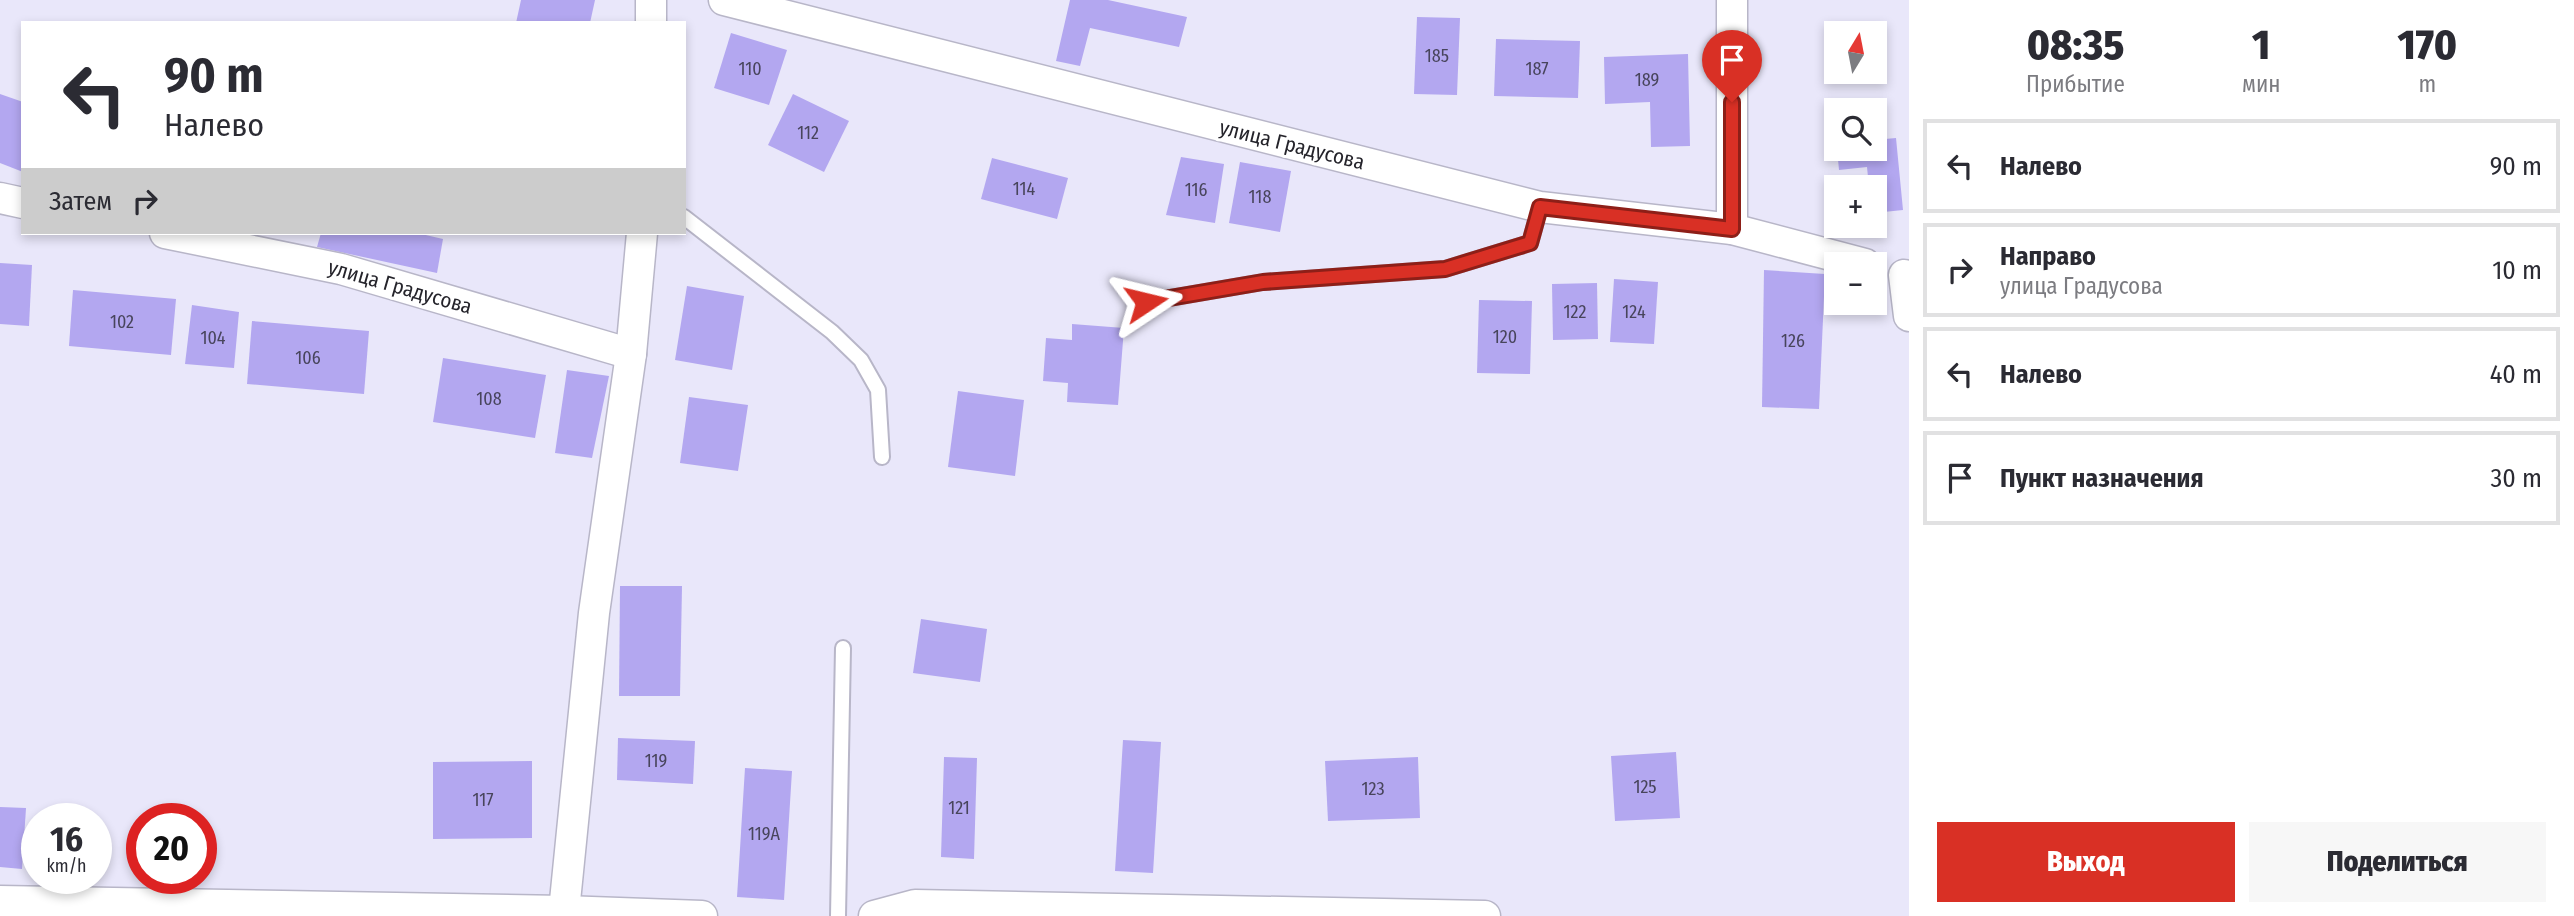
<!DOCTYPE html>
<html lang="ru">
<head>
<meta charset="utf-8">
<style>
  :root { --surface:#fff; --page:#f7f7f7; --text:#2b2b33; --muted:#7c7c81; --line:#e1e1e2; --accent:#d93025 }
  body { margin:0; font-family:"Fira Sans Condensed",sans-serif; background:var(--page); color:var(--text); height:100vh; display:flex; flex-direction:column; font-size:26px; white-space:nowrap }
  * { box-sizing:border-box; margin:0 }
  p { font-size:23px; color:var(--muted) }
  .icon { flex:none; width:38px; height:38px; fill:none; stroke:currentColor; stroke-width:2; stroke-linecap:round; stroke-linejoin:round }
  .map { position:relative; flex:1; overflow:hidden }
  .sheet { display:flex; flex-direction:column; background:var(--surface); width:665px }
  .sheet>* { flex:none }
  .guide { position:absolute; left:21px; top:21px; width:665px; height:214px; border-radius:0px; box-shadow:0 4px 10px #0003; background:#fff; color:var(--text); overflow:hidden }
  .needle { width:46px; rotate:10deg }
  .controls { position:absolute; left:1824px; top:21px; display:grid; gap:14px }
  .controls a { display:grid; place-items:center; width:63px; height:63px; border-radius:0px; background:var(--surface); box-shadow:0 4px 10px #0003; font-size:35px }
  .speed { position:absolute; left:21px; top:803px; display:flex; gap:14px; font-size:35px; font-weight:700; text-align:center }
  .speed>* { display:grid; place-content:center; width:91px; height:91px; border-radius:50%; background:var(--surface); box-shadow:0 4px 10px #0003; line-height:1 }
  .speed small { font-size:18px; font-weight:400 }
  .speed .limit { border:10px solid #d22; background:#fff; color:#111 }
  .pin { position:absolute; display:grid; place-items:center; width:60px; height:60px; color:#fff; margin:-72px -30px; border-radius:50% 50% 50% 0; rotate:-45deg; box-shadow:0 0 7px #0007 }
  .pin .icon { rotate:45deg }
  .me { position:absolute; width:77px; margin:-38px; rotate:80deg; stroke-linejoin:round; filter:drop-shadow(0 0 5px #0008) }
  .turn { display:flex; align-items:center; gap:24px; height:147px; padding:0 28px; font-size:32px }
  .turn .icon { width:91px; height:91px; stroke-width:2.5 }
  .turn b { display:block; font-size:49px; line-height:60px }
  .then { display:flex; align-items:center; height:66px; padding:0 28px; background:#0003; gap:14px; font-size:26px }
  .eta { display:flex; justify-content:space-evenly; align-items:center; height:119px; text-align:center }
  .eta b { font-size:42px; font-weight:800; line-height:49px }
  .button { display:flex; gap:14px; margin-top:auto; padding:14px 28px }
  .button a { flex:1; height:80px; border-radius:0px; background:var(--accent); color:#fff; font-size:28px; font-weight:800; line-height:80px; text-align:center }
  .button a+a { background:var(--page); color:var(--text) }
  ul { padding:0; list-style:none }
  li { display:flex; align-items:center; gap:21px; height:94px; margin:0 14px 10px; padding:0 14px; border:4px solid var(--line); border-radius:0px }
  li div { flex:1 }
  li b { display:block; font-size:26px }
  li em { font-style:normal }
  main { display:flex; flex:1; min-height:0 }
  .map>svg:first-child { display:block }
</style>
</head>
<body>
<main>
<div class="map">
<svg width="1909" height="916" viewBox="0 0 1909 916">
  <rect width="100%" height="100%" fill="#e9e7fa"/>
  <!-- building -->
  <g fill="#b3a7f0">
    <path d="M 521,0 L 595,0 L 590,23 L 516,23 Z"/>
    <path d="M 1070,0 L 1108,0 L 1187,17 L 1179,47 L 1090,28 L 1080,66 L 1056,61 Z"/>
    <path d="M 1417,17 L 1460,18 L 1457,95 L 1414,94 Z"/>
    <path d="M 731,33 L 787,50 L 769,105 L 714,88 Z"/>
    <path d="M 1496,39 L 1580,41 L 1578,98 L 1494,96 Z"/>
    <path d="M 1688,54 L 1690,146 L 1651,147 L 1650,102 L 1605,104 L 1604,57 Z"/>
    <path d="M 0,94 L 23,102 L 23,172 L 0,163 Z"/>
    <path d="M 793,94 L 849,121 L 824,172 L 768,145 Z"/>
    <path d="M 1896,138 L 1903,210 L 1874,213 L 1874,187 L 1869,187 L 1867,167 L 1839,170 L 1837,149 L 1874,149 L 1874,140 Z"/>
    <path d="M 1181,157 L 1224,164 L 1215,223 L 1166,215 Z"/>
    <path d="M 992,158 L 1068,178 L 1057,219 L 981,199 Z"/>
    <path d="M 1240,162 L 1291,171 L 1280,232 L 1229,223 Z"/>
    <path d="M 321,233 L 417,233 L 443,239 L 437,273 L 317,247 Z"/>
    <path d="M 0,263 L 32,265 L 29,326 L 0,324 Z"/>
    <path d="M 1764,270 L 1825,274 L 1819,409 L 1762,407 Z"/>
    <path d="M 1614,279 L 1658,282 L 1654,344 L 1610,342 Z"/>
    <path d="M 1597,283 L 1598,339 L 1553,340 L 1552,284 Z"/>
    <path d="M 687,286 L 744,296 L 732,370 L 675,360 Z"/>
    <path d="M 73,290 L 176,299 L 171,355 L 69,346 Z"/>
    <path d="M 1479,300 L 1532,301 L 1530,374 L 1477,373 Z"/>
    <path d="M 192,305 L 239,312 L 234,368 L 185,364 Z"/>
    <path d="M 252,321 L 369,331 L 364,394 L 247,384 Z"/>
    <path d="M 1072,324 L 1124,328 L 1118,405 L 1067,402 L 1068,383 L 1043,381 L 1046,338 L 1072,340 Z"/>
    <path d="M 443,358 L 546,375 L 535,438 L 433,422 Z"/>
    <path d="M 567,370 L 609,376 L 592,458 L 555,453 Z"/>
    <path d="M 958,391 L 1024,400 L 1015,476 L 948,467 Z"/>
    <path d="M 689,397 L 748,405 L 738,471 L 680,463 Z"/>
    <path d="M 620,586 L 682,586 L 680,696 L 619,696 Z"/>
    <path d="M 921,619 L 987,629 L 980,682 L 913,673 Z"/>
    <path d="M 618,738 L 695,741 L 693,784 L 617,780 Z"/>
    <path d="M 1123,740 L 1161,742 L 1153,873 L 1115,871 Z"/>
    <path d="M 1676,752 L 1680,818 L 1615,821 L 1611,756 Z"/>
    <path d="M 944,757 L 977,758 L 974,859 L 941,857 Z"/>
    <path d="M 1418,757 L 1420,818 L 1328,821 L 1325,761 Z"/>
    <path d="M 532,761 L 532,838 L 433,839 L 433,762 Z"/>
    <path d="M 745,768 L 792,771 L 784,900 L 737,897 Z"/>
    <path d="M 0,807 L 26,808 L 22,869 L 0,867 Z"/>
  </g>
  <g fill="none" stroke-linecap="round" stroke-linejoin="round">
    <defs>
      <g id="lane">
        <path d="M 684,217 L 832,332 L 861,360 L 878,390 L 882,457"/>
        <path d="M 1146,302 L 1263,282 L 1445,269 L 1530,243 L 1540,207"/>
        <path d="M 838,916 L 843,648"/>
      </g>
      <g id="street">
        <path d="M 724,0 L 1540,207 L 1732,229 L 1865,264"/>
        <path d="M 1732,0 L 1732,229"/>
        <path d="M 651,23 L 651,0"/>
        <path d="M 0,198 L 23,203"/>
        <path d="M 165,233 L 341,269 L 631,354"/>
        <path d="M 1904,275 L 1909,316"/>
        <path d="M 0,901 L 564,911 L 702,916"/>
        <path d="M 564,911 L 594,613 L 631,354 L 642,233"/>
        <path d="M 874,916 L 915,905 L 1485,916"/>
      </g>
    </defs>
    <!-- lane casing -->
    <use href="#lane" stroke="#b8b6c8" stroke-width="18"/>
    <!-- street casing -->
    <use href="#street" stroke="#b8b6c8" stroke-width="33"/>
    <!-- lane -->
    <use href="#lane" stroke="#fff" stroke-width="14"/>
    <!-- street -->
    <use href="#street" stroke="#fff" stroke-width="30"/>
  </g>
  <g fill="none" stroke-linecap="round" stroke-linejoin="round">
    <defs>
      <path id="route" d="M 1146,302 L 1263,282 L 1445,269 L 1530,243 L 1540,207 L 1732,229 L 1732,102"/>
    </defs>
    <!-- route casing -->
    <use href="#route" stroke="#8d1f18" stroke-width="18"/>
    <!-- route -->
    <use href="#route" stroke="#d93025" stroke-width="12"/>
  </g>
  <g text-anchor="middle" stroke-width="6" stroke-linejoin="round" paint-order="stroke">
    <!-- number labels -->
    <g font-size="18" fill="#48455c">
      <text x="1437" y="62">185</text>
      <text x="750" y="75">110</text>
      <text x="1537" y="75">187</text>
      <text x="1647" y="86">189</text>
      <text x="808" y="139">112</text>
      <text x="1024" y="195">114</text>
      <text x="1196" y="196">116</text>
      <text x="1260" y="203">118</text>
      <text x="1575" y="318">122</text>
      <text x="1634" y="318">124</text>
      <text x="122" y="328">102</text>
      <text x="1505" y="343">120</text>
      <text x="213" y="344">104</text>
      <text x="1793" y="347">126</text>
      <text x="308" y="364">106</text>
      <text x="489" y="405">108</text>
      <text x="656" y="767">119</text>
      <text x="1645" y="793">125</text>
      <text x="1373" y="795">123</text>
      <text x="483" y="806">117</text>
      <text x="959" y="814">121</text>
      <text x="764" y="840">119А</text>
    </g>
    <!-- street labels -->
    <g font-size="21" fill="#25242b" stroke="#fff">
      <text transform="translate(1292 145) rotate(14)" y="7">улица Градусова</text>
      <text transform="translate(400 287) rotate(16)" y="7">улица Градусова</text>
    </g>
  </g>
</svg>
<div class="controls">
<a><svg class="needle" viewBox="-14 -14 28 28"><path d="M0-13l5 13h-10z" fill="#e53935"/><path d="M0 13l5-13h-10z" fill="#7c7c81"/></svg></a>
<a><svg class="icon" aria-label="search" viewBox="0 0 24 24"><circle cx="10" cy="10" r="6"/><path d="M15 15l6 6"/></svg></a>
<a>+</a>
<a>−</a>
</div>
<div class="speed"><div>16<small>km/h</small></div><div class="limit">20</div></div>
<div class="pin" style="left:1732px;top:102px;background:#d93025"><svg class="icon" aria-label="arrive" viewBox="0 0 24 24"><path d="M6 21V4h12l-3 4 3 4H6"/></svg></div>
<svg class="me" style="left:1146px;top:302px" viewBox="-20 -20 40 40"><path d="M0-17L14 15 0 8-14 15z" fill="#d93025" stroke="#fff" stroke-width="4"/></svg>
<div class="guide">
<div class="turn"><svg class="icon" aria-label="left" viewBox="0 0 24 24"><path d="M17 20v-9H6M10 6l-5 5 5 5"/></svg><div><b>90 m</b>Налево</div></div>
<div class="then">Затем<svg class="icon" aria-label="right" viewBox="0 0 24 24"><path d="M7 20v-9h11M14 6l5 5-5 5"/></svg></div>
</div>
</div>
<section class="sheet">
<div class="eta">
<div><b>08:35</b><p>Прибытие</p></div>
<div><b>1</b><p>мин</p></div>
<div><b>170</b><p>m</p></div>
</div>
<ul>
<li><svg class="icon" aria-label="left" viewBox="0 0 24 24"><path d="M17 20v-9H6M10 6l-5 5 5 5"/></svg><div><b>Налево</b></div><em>90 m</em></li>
<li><svg class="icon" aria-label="right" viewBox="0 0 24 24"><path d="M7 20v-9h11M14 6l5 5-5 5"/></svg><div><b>Направо</b><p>улица Градусова</p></div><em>10 m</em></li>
<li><svg class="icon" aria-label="left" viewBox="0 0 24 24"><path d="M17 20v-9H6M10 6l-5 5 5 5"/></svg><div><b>Налево</b></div><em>40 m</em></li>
<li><svg class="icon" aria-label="arrive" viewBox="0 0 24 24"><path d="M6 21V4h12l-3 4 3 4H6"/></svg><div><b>Пункт назначения</b></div><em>30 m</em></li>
</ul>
<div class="button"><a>Выход</a><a>Поделиться</a></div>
</section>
</main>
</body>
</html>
